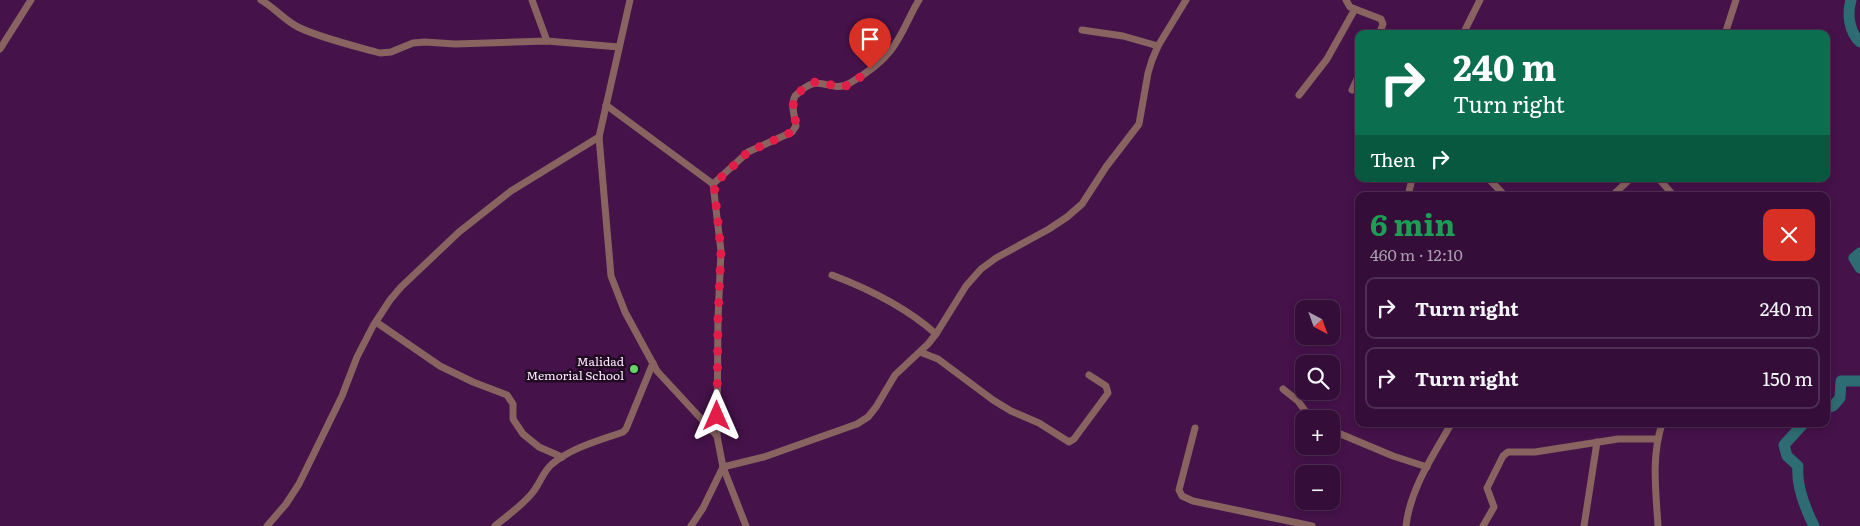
<!DOCTYPE html>
<html lang="en">
<head>
<meta charset="utf-8">
<style>
  :root { --surface:#340e38; --page:#3c1740; --text:#f1f3f6; --muted:#a99cae; --line:#4e2e53 }
  body { margin:0; font-family:Literata,serif; background:var(--page); color:var(--text); height:100vh; display:flex; flex-direction:column; font-size:19px; white-space:nowrap }
  * { box-sizing:border-box; margin:0 }
  p { font-size:16px; color:var(--muted) }
  .icon { flex:none; width:28px; height:28px; fill:none; stroke:currentColor; stroke-width:2; stroke-linecap:round; stroke-linejoin:round }
  .map { position:relative; flex:1; overflow:hidden }
  .side { position:absolute; left:1355px; top:192px; width:475px; height:235px; display:flex; flex-direction:column; background:var(--surface); border-radius:10px; box-shadow:0 2px 8px #0003,0 0 0 1px var(--line) }
  .side>* { flex:none }
  .banner { position:absolute; left:1355px; top:30px; width:475px; height:152px; border-radius:10px; box-shadow:0 2px 8px #0003,0 0 0 1px var(--line); background:#0b6e4f; color:#fff; overflow:hidden }
  .needle { width:32px; rotate:139deg }
  .buttons { position:absolute; left:1295px; top:300px; display:grid; gap:10px }
  .buttons a { display:grid; place-items:center; width:45px; height:45px; border-radius:10px; background:var(--surface); box-shadow:0 2px 8px #0003,0 0 0 1px var(--line); font-size:25px }
  .pin { position:absolute; display:grid; place-items:center; width:42px; height:42px; color:#fff; margin:-51px -21px; border-radius:50% 50% 50% 0; rotate:-45deg; box-shadow:0 0 5px #0007 }
  .pin .icon { rotate:45deg }
  .me { position:absolute; width:55px; margin:-28px; rotate:0deg; stroke-linejoin:round; filter:drop-shadow(0 0 4px #0008) }
  .turn { display:flex; align-items:center; gap:18px; height:105px; padding:0 15px; font-size:22px }
  .turn .icon { width:65px; height:65px; stroke-width:2.5 }
  .turn b { display:block; font-size:35px; line-height:42px }
  .then { display:flex; align-items:center; height:48px; padding:0 15px; background:#0003; gap:10px; font-size:19px }
  .round { display:grid; place-items:center; flex:none; width:52px; height:52px; border-radius:10px; background:var(--page) }
  .headline { display:flex; align-items:center; justify-content:space-between; height:85px; padding:0 15px }
  h1 { font-size:30px; font-weight:700; line-height:38px; color:#1e9e55 }
  ul { padding:0; list-style:none }
  li { display:flex; align-items:center; gap:15px; height:62px; margin:0 10px 8px; padding:0 5px; border:2px solid var(--line); border-radius:10px }
  li div { flex:1 }
  li b { display:block; font-size:19px }
  li em { font-style:normal }
  .map>svg:first-child { display:block }
</style>
</head>
<body>
<div class="map">
<svg width="1860" height="526" viewBox="0 0 1860 526">
  <rect width="100%" height="100%" fill="#45124a"/>
  <g fill="none" stroke-linecap="round" stroke-linejoin="round">
    <!-- river -->
    <g stroke="#2d6c72" stroke-width="11">
      <path d="M 1851,0 C 1847,14 1849,32 1860,42"/>
      <path d="M 1860,253 L 1854,258 L 1860,268"/>
      <path d="M 1826,408 L 1833,406 L 1840,398 L 1841,381 L 1860,381"/>
      <path d="M 1803,424 L 1784,445 L 1787,456 L 1798,466 C 1796,486 1805,508 1814,526"/>
    </g>
    <!-- minor -->
    <g stroke="#886360" stroke-width="7">
      <path d="M 261,0 C 275,8 284,20 298,27 C 320,38 355,46 380,53 L 391,52 L 413,43 L 425,42 L 455,44 L 547,41 L 619,47"/>
      <path d="M 532,0 L 547,41"/>
      <path d="M 630,0 L 599,137 L 611,276 L 625,312 L 657,371 L 717,436 L 723,467 L 746,526"/>
      <path d="M 1355,9 L 1381,19 L 1383,24 L 1379,34"/>
      <path d="M 1082,30 L 1123,36 L 1158,46"/>
      <path d="M 1463,34 L 1480,0"/>
      <path d="M 1725,34 L 1736,0"/>
      <path d="M 0,49 L 31,0"/>
      <path d="M 1352,90 L 1359,75"/>
      <path d="M 1299,95 L 1327,59 L 1355,9 L 1350,7 L 1346,0"/>
      <path d="M 606,105 L 713,184 L 721,251 L 718,318 L 717,436"/>
      <path d="M 1489,179 L 1505,196"/>
      <path d="M 1659,179 L 1674,196"/>
      <path d="M 713,184 L 748,152 L 792,132 L 796,126 C 795,117 790,105 795,96 C 797,94 801,91 803,89 C 821,74 833,94 850,83 C 864,75 881,63 891,50 C 903,35 909,16 919,0"/>
      <path d="M 1408,196 L 1412,179"/>
      <path d="M 1612,196 L 1630,179"/>
      <path d="M 832,275 C 869,289 907,308 936,334"/>
      <path d="M 376,322 L 440,366 L 473,382 L 507,395 L 513,404 L 513,419 L 523,434 L 539,447 L 562,457"/>
      <path d="M 920,352 L 938,359 L 993,400 L 1011,411 L 1039,423 L 1069,442 L 1074,439 L 1108,393 L 1106,386 L 1089,375"/>
      <path d="M 1283,389 L 1298,401 L 1311,419"/>
      <path d="M 1195,428 L 1179,490 L 1182,496 L 1193,501 L 1312,526"/>
      <path d="M 1331,430 L 1393,456 L 1427,467"/>
      <path d="M 267,526 L 286,504 L 299,484 L 342,396 L 357,357 L 373,326 L 390,300 L 401,287 L 459,232 L 511,191 L 599,137"/>
      <path d="M 495,526 C 507,516 524,504 533,492 C 541,482 542,473 552,464 C 573,447 598,441 623,432 L 626,429 L 653,363"/>
      <path d="M 691,526 L 703,508 L 723,467 L 764,457 L 857,424 L 868,417 L 876,407 L 895,375 L 928,344 L 936,334 L 966,286 L 981,269 L 996,258 L 1049,229 L 1067,217 L 1082,204 L 1106,167 L 1139,124 L 1148,73 L 1152,60 L 1158,46 L 1186,0"/>
      <path d="M 1406,526 C 1410,489 1433,456 1451,424"/>
      <path d="M 1483,526 L 1494,507 L 1487,488 L 1503,456 L 1508,452 L 1535,452 L 1618,439 L 1657,439"/>
      <path d="M 1584,526 L 1597,442"/>
      <path d="M 1658,526 C 1656,492 1651,457 1662,424"/>
    </g>
  </g>
  <g fill="none" stroke-linecap="round" stroke-linejoin="round">
    <!-- route -->
    <path stroke="#e11d48" stroke-width="9" stroke-dasharray="0 16.2" d="M 717,416 L 718,318 L 721,251 L 714,184 L 748,152 L 792,132 L 796,126 C 795,107 787,103 804,88 C 809,84 815,81 821,82 C 828,83 834,87 840,87 C 851,87 862,75 870,69"/>
  </g>
  <!-- markers -->
  <circle fill="#64d468" stroke="#200b22" stroke-width="2" cx="634" cy="369" r="5"/>
  <g text-anchor="middle" stroke-width="5" stroke-linejoin="round" paint-order="stroke">
    <!-- poi labels -->
    <g font-size="12" fill="#fdebfe" stroke="#200b22" text-anchor="end">
      <text x="624" y="366">Malidad<tspan x="624" dy="14">Memorial School</tspan></text>
    </g>
  </g>
</svg>
<div class="buttons">
<a><svg class="needle" viewBox="-14 -14 28 28"><path d="M0-13l5 13h-10z" fill="#e53935"/><path d="M0 13l5-13h-10z" fill="#a99cae"/></svg></a>
<a><svg class="icon" aria-label="search" viewBox="0 0 24 24"><circle cx="10" cy="10" r="6"/><path d="M15 15l6 6"/></svg></a>
<a>+</a>
<a>−</a>
</div>
<div class="pin" style="left:870px;top:69px;background:#d93025"><svg class="icon" aria-label="arrive" viewBox="0 0 24 24"><path d="M6 21V4h12l-3 4 3 4H6"/></svg></div>
<svg class="me" style="left:717px;top:416px" viewBox="-20 -20 40 40"><path d="M0-17L14 15 0 8-14 15z" fill="#e11d48" stroke="#fff" stroke-width="4"/></svg>
<div class="banner">
<div class="turn"><svg class="icon" aria-label="right" viewBox="0 0 24 24"><path d="M7 20v-9h11M14 6l5 5-5 5"/></svg><div><b>240 m</b>Turn right</div></div>
<div class="then">Then<svg class="icon" aria-label="right" viewBox="0 0 24 24"><path d="M7 20v-9h11M14 6l5 5-5 5"/></svg></div>
</div>
<section class="side">
<div class="headline"><div><h1>6 min</h1><p>460 m · 12:10</p></div><a class="round" style="background:#d93025;color:#fff"><svg class="icon" aria-label="close" viewBox="0 0 24 24"><path d="M6 6l12 12M18 6L6 18"/></svg></a></div>
<ul>
<li><svg class="icon" aria-label="right" viewBox="0 0 24 24"><path d="M7 20v-9h11M14 6l5 5-5 5"/></svg><div><b>Turn right</b></div><em>240 m</em></li>
<li><svg class="icon" aria-label="right" viewBox="0 0 24 24"><path d="M7 20v-9h11M14 6l5 5-5 5"/></svg><div><b>Turn right</b></div><em>150 m</em></li>
</ul>
</section>
</div>
</body>
</html>
